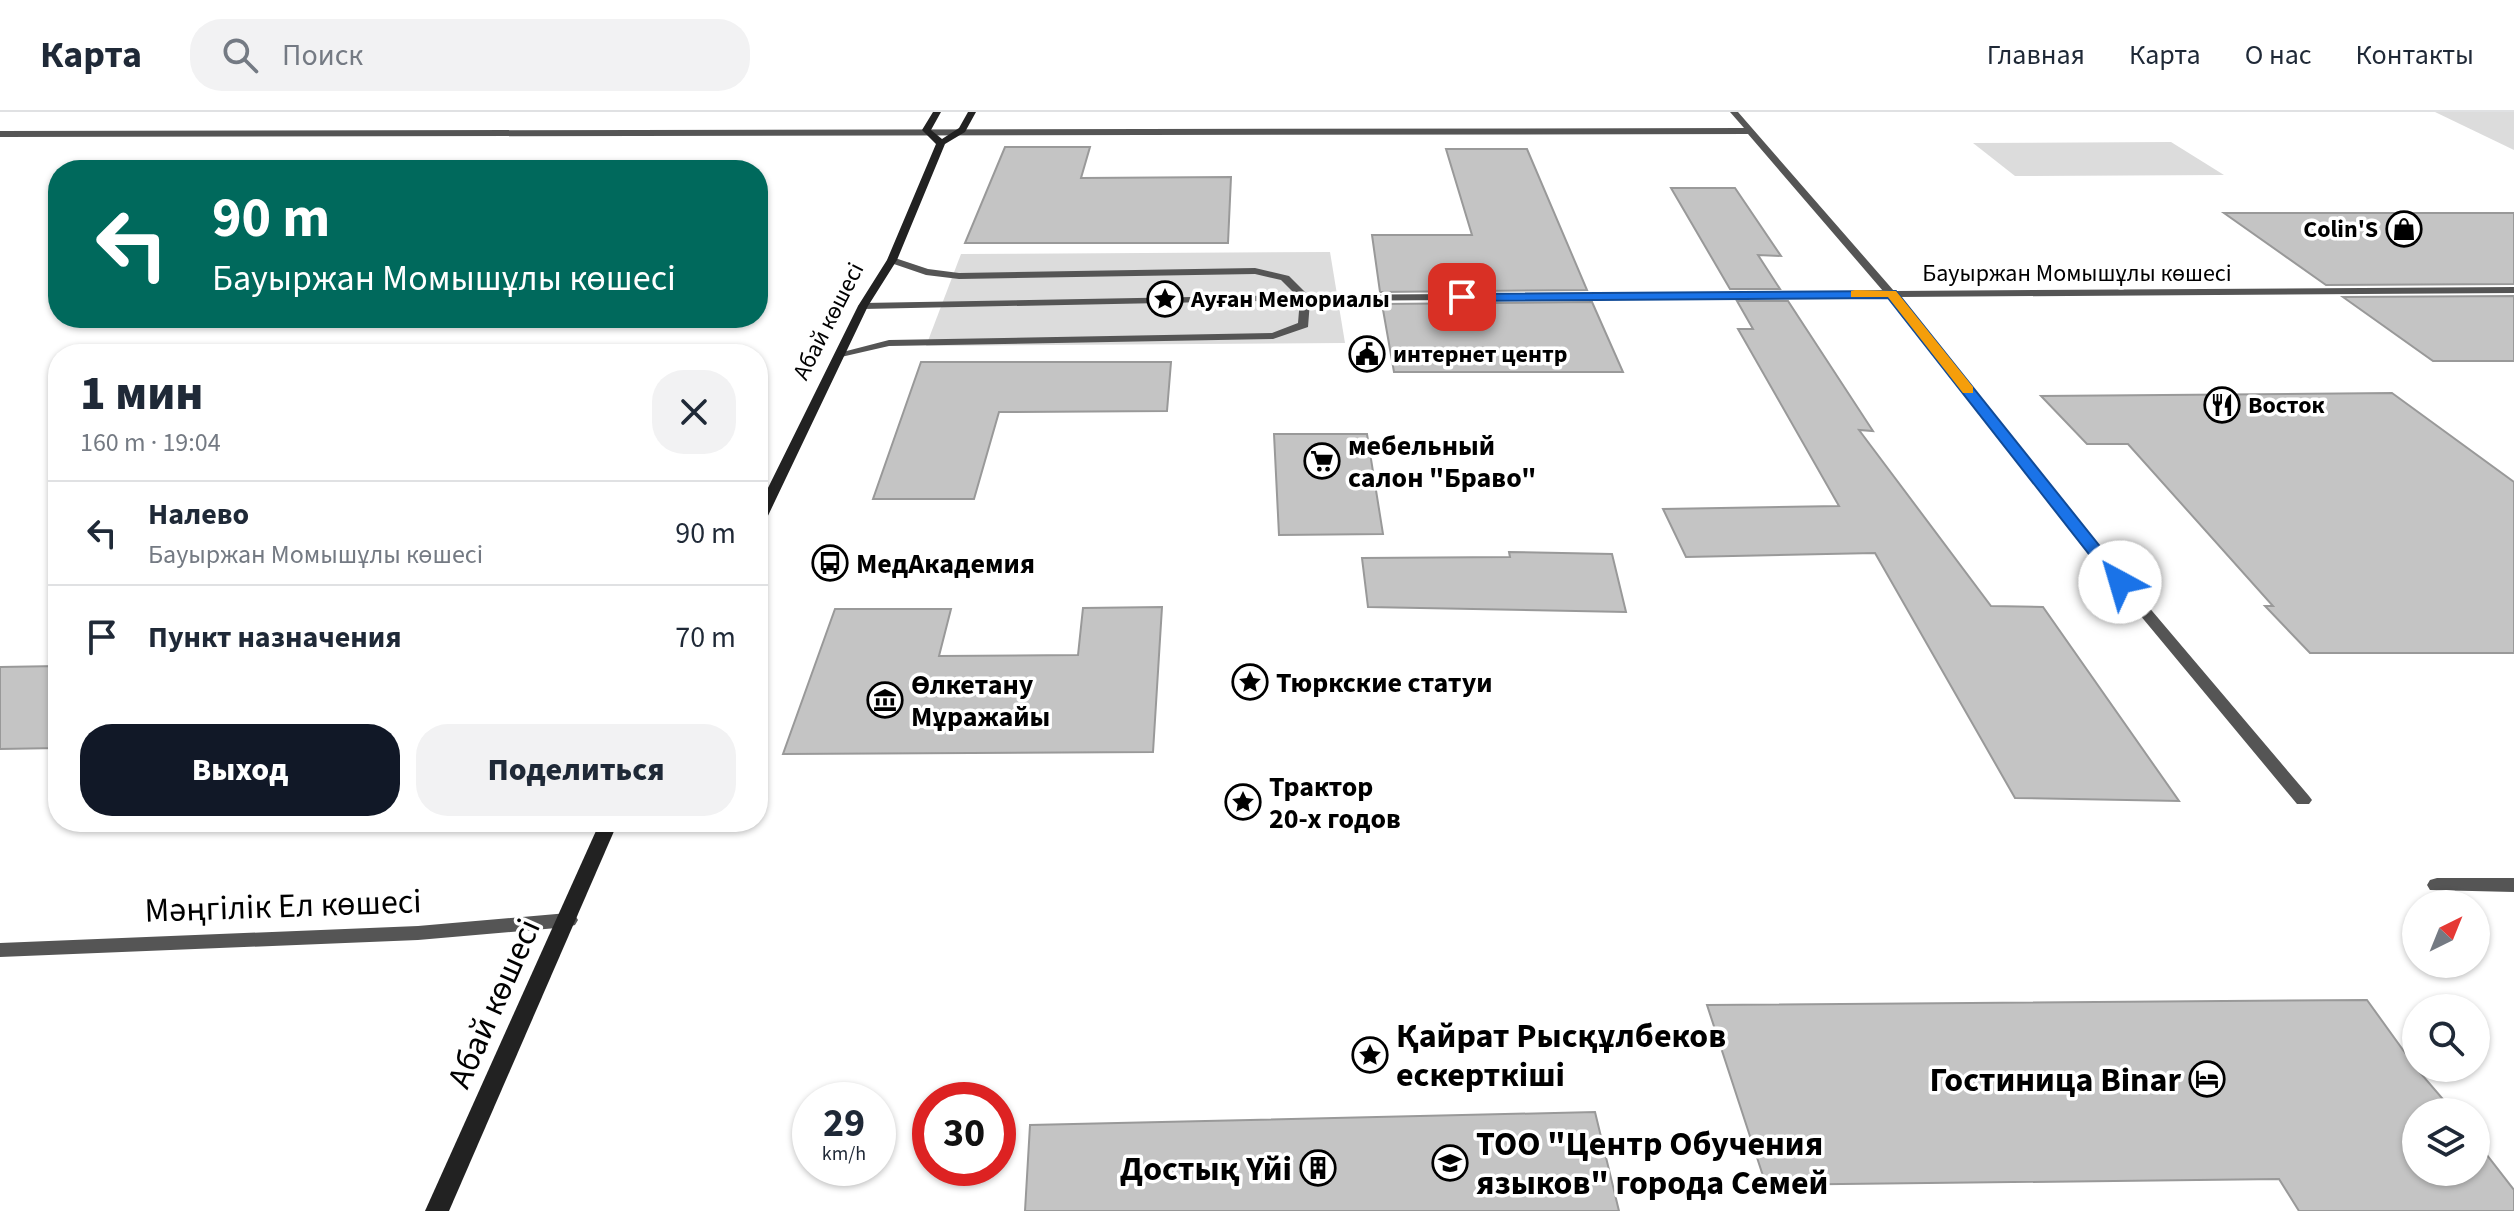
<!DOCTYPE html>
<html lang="ru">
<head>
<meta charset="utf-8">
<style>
  :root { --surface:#fff; --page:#f2f2f3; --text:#1f2937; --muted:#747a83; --line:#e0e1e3; --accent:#111827 }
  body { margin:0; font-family:"Source Sans 3",sans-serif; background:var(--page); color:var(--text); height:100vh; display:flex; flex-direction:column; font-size:30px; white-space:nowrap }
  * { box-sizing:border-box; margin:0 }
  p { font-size:26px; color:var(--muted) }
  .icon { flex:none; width:44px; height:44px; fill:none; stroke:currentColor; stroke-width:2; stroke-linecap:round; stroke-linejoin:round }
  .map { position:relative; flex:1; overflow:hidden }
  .details { position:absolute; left:48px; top:232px; width:720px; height:488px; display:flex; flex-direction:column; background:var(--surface); border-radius:32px; box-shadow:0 2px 6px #0004 }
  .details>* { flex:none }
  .guide { position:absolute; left:48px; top:48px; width:720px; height:168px; border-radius:32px; box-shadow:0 2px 6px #0004; background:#00695c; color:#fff; overflow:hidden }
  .needle { width:52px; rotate:43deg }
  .buttons { position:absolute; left:2402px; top:778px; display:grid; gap:16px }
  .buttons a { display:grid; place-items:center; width:88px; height:88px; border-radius:50%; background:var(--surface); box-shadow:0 2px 6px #0004; font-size:40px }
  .speed { position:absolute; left:792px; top:970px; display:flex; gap:16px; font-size:40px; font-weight:700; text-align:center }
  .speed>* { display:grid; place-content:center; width:104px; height:104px; border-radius:50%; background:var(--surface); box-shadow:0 2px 6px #0004; line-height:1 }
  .speed small { font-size:20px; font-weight:400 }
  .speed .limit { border:12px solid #d22; background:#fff; color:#111 }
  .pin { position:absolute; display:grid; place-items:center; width:68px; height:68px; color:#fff; margin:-34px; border-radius:16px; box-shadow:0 4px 12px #0006 }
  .me { position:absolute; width:88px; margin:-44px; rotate:321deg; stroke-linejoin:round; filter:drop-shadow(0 0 6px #0008) }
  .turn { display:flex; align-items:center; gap:28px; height:168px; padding:0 32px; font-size:36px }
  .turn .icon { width:104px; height:104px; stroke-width:2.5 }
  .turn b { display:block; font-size:56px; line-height:68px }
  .round { display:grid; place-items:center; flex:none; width:84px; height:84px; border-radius:32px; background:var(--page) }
  .overview { display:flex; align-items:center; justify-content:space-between; height:136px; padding:0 32px }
  h1 { font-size:48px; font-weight:800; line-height:60px }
  .primary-button { display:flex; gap:16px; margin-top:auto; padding:16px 32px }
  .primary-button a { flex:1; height:92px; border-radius:32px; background:var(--accent); color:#fff; font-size:32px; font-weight:800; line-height:92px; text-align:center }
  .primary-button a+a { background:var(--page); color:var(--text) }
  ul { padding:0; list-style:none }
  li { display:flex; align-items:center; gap:24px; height:104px; padding:0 32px; border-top:2px solid var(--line) }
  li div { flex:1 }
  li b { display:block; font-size:30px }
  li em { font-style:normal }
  header { display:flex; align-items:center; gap:48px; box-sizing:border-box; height:112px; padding:0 40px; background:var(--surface); border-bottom:2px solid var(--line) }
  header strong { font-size:38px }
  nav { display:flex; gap:44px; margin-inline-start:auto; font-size:28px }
  .search { width:560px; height:72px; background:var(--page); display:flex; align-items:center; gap:20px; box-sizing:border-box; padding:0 28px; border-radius:32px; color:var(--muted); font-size:30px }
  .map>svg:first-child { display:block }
</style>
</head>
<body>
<header>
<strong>Карта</strong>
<div class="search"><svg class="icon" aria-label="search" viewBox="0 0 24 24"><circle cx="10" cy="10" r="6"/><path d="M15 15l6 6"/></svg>Поиск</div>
<nav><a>Главная</a><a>Карта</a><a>О нас</a><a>Контакты</a></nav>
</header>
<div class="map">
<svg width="2514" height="1099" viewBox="0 0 2514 1099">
  <rect width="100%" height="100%" fill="#fff"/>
  <!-- green -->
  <g fill="#dcdcdc">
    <path d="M 2435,0 L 2514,0 L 2514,38 Z"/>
    <path d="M 2171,30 L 2224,63 L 2015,64 L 1973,31 Z"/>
    <path d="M 1330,140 L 1345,231 L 926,234 L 961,142 Z"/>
  </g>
  <!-- building -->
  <g fill="#c4c4c4" stroke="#999" stroke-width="2">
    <path d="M 1005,35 L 1090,35 L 1081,66 L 1231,65 L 1228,131 L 965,131 Z"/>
    <path d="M 1446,37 L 1527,37 L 1587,178 L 1380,180 L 1372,123 L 1472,123 Z"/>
    <path d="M 1671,76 L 1735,76 L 1781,144 L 1758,143 L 1780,177 L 1730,177 Z"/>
    <path d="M 2224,101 L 2514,101 L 2514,172 L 2326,173 Z"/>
    <path d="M 2514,184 L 2514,249 L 2433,249 L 2343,185 Z"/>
    <path d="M 1737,189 L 1788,189 L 1873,319 L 1859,318 L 1991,494 L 2043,495 L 2179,689 L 2015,686 L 1875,441 L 1686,445 L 1663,397 L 1839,394 L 1738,217 L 1753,217 Z"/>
    <path d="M 1592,190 L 1623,260 L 1394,260 L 1382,192 Z"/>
    <path d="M 921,250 L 1171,250 L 1167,299 L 999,300 L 974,387 L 873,387 Z"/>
    <path d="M 2392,281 L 2514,370 L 2514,541 L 2310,541 L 2265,494 L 2273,494 L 2128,332 L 2087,332 L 2041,284 Z"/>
    <path d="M 1274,322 L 1367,322 L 1383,422 L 1279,423 Z"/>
    <path d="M 1509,440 L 1612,442 L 1626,500 L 1368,495 L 1362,446 L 1510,445 Z"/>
    <path d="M 1162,495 L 1153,640 L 783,642 L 835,497 L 951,497 L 939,544 L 1078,543 L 1083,496 Z"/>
    <path d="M 58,554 L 58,636 L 0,637 L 0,555 Z"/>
    <path d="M 2367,888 L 2416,956 L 2454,1000 L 2416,1000 L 2416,1060 L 2476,1060 L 2476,1029 L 2514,1078 L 2514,1099 L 2299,1099 L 2279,1067 L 1766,1073 L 1707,893 Z"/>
    <path d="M 1595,1000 L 1619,1099 L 1025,1099 L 1030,1013 Z"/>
  </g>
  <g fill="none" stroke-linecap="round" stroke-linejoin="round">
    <!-- pedestrian -->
    <path fill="#555" fill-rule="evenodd" d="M 1305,183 L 1310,186 L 1309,188 L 863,197 L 858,194 L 863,191 Z"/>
    <!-- minor -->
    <g fill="#555" fill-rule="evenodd">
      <path d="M 1730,0 L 1738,0 L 1894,179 L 2514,175 L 2514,181 L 1899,185 L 2125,467 L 2309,684 L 2312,688 L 2309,692 L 2297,692 L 2115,473 L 1888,185 L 1310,189 L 1308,215 L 1273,227 L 889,234 L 841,245 L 835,242 L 889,228 L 1272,221 L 1298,211 L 1300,187 L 1281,168 L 1255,162 L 959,167 L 926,163 L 888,150 L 887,148 L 892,145 L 928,157 L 959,161 L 1255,156 L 1289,164 L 1308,183 L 1883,179 L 1748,22 L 0,25 L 0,19 L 1744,16 Z"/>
      <path d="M 2437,766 L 2514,766 L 2514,780 L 2430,778 L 2427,773 L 2430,768 Z"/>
      <path d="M 568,801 L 575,803 L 578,808 L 575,813 L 568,815 L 418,828 L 0,845 L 0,831 L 418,814 Z"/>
    </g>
    <!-- secondary -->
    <g fill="#222" fill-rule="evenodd">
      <path d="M 933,0 L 941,0 L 931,18 L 942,27 L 959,16 L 968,0 L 976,0 L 965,20 L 945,32 L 897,148 L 868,194 L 765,410 L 758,414 L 758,396 L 858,194 L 887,148 L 936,32 L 922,18 Z"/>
      <path d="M 600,710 L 618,710 L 449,1099 L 425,1099 Z"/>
    </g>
  </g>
  <!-- route -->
  <path fill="#1a73e8" stroke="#114b97" stroke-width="2" d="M 1896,179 L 2126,467 L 2126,474 L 2114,474 L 1888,186 L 1462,189 L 1455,185 L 1462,182 Z"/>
  <!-- slow -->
  <path fill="#f59e0b" d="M 1855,178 L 1896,179 L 1973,275 L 1973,281 L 1963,281 L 1888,185 L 1851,185 L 1851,179 Z"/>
  <!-- icons -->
  <defs>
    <symbol id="shop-ring" viewBox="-11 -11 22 22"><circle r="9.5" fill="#fff" stroke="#000" stroke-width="1.5"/><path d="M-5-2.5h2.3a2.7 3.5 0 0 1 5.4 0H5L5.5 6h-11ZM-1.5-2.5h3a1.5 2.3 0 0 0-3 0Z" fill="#000"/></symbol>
    <symbol id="sight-ring" viewBox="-11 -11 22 22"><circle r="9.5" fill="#fff" stroke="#000" stroke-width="1.5"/><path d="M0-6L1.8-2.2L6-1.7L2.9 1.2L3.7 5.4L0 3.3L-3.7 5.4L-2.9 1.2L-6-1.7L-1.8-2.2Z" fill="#000"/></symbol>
    <symbol id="civic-ring" viewBox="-11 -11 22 22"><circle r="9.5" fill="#fff" stroke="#000" stroke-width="1.5"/><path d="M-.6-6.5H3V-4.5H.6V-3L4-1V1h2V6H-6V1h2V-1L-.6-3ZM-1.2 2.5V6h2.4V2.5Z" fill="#000"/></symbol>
    <symbol id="restaurant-ring" viewBox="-11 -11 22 22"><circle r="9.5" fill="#fff" stroke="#000" stroke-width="1.5"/><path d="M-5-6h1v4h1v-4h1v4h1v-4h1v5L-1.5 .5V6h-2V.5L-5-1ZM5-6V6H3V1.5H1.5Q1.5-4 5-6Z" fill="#000"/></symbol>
    <symbol id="supermarket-ring" viewBox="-11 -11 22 22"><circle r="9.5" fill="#fff" stroke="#000" stroke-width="1.5"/><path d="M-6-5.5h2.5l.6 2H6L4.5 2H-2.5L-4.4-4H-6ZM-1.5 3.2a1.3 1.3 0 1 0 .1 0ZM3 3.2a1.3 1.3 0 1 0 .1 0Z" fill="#000"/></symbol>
    <symbol id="bus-ring" viewBox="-11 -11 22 22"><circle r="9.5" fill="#fff" stroke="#000" stroke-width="1.5"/><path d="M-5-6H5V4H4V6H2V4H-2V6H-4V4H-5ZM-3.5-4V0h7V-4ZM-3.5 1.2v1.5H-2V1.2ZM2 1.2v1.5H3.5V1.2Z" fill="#000"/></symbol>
    <symbol id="museum-ring" viewBox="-11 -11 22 22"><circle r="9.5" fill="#fff" stroke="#000" stroke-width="1.5"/><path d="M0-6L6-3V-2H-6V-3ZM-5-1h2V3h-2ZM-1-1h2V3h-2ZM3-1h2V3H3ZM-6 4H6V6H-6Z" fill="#000"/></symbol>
    <symbol id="hotel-ring" viewBox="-11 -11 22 22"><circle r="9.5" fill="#fff" stroke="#000" stroke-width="1.5"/><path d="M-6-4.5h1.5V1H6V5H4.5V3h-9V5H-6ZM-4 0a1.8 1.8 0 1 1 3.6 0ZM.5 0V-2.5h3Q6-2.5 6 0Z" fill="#000"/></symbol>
    <symbol id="school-ring" viewBox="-11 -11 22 22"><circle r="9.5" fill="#fff" stroke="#000" stroke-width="1.5"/><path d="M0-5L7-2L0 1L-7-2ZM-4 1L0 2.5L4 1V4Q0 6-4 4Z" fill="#000"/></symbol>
    <symbol id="building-ring" viewBox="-11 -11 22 22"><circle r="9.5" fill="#fff" stroke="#000" stroke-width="1.5"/><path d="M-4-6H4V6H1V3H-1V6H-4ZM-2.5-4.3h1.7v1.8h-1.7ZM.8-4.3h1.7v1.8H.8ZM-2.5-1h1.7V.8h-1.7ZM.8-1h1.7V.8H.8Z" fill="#000"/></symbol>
  </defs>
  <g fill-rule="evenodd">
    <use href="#shop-ring" x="2384" y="97" width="40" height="40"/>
    <use href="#sight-ring" x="1145" y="167" width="40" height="40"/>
    <use href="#civic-ring" x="1347" y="222" width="40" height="40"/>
    <use href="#restaurant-ring" x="2202" y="273" width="40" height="40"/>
    <use href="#supermarket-ring" x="1302" y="329" width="40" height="40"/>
    <use href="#bus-ring" x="810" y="431" width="40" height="40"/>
    <use href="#sight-ring" x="1230" y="550" width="40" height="40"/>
    <use href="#museum-ring" x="865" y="568" width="40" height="40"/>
    <use href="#sight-ring" x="1223" y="670" width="40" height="40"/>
    <use href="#sight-ring" x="1350" y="923" width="40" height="40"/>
    <use href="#hotel-ring" x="2187" y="947" width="40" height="40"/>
    <use href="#school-ring" x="1430" y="1031" width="40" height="40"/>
    <use href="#building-ring" x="1298" y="1036" width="40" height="40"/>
  </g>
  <g text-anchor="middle" stroke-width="7" stroke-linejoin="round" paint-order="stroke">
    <!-- far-poi labels -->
    <g font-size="24" font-weight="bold" fill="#000" stroke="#fff" text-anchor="start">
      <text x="2378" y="125" text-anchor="end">Colin'S</text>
      <text x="1191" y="195">Ауған Мемориалы</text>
      <text x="1393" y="250">интернет центр</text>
      <text x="2248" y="301">Восток</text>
    </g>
    <!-- far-street labels -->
    <g font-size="24" fill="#000" stroke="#fff">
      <text x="2077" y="169">Бауыржан Момышұлы көшесі</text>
      <text transform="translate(828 209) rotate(-63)" y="8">Абай көшесі</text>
    </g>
    <!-- poi labels -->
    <g font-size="28" font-weight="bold" fill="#000" stroke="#fff" text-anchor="start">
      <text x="1348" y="343">мебельный<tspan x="1348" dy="32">салон "Браво"</tspan></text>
      <text x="856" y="461">МедАкадемия</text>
      <text x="1276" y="580">Тюркские статуи</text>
      <text x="911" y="582">Өлкетану<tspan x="911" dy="32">Мұражайы</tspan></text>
      <text x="1269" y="684">Трактор<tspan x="1269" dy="32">20-х годов</tspan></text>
    </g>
    <!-- near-street labels -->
    <g font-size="34" fill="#000" stroke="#fff">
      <text transform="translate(283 793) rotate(-2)" y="12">Мәңгілік Ел көшесі</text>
      <text transform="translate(493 891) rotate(-66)" y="12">Абай көшесі</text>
    </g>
    <!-- near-poi labels -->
    <g font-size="34" font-weight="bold" fill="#000" stroke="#fff" text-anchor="start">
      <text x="1396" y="935">Қайрат Рысқұлбеков<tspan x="1396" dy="39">ескерткіші</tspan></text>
      <text x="2181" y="979" text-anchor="end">Гостиница Binar</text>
      <text x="1476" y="1043">ТОО "Центр Обучения<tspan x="1476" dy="39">языков" города Семей</tspan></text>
      <text x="1292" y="1068" text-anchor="end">Достық Үйі</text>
    </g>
  </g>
</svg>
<div class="buttons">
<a><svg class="needle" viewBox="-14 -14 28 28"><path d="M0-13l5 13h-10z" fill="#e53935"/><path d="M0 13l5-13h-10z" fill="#747a83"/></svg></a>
<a><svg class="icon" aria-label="search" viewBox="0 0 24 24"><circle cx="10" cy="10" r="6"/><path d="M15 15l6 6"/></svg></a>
<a><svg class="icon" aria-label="layers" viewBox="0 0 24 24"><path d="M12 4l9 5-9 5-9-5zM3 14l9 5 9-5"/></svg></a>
</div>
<div class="speed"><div>29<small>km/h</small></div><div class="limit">30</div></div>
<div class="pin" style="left:1462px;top:185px;background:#d93025"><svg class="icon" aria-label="arrive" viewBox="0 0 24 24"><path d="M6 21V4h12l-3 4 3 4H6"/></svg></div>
<svg class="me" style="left:2120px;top:470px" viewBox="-20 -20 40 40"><circle r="19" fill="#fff"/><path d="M0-13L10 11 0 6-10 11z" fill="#1a73e8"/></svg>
<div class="guide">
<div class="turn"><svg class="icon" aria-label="left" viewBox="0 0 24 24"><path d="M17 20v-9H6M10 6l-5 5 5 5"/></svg><div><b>90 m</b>Бауыржан Момышұлы көшесі</div></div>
</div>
<section class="details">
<div class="overview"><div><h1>1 мин</h1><p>160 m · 19:04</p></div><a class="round"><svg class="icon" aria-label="close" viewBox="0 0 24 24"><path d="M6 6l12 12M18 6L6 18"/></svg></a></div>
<ul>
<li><svg class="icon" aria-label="left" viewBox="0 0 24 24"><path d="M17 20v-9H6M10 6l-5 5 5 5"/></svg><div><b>Налево</b><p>Бауыржан Момышұлы көшесі</p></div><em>90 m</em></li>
<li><svg class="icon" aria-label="arrive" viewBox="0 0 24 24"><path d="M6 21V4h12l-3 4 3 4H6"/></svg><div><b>Пункт назначения</b></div><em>70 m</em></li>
</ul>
<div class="primary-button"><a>Выход</a><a>Поделиться</a></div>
</section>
</div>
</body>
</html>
